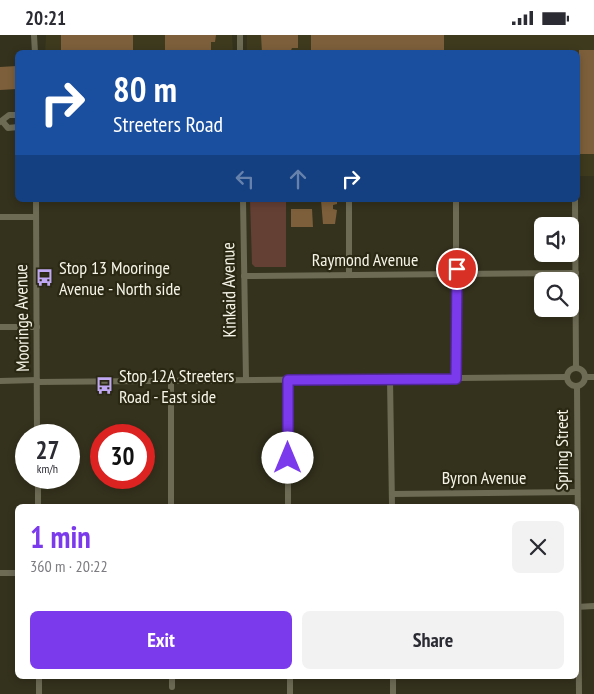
<!DOCTYPE html>
<html lang="en">
<head>
<meta charset="utf-8">
<style>
  :root { --surface:#fff; --page:#f2f2f3; --text:#2b2b33; --muted:#7c7c81; --accent:#7c3aed }
  body { margin:0; font-family:"PT Sans Narrow",sans-serif; background:var(--page); color:var(--text); height:100vh; display:flex; flex-direction:column; font-size:19px; white-space:nowrap }
  * { box-sizing:border-box; margin:0 }
  p { font-size:16px; color:var(--muted) }
  .icon { flex:none; width:28px; height:28px; fill:none; stroke:currentColor; stroke-width:2; stroke-linecap:round; stroke-linejoin:round }
  .map { position:relative; flex:1; overflow:hidden }
  .details { position:absolute; left:15px; top:469px; width:564px; height:175px; display:flex; flex-direction:column; background:var(--surface); border-radius:8px; box-shadow:0 2px 8px #0003 }
  .details>* { flex:none }
  .guide { position:absolute; left:15px; top:15px; width:565px; height:152px; border-radius:8px; box-shadow:0 2px 8px #0003; background:#1a4fa0; color:#fff; overflow:hidden }
  .fabs { position:absolute; left:534px; top:182px; display:grid; gap:10px }
  .fabs a { display:grid; place-items:center; width:45px; height:45px; border-radius:8px; background:var(--surface); box-shadow:0 2px 8px #0003; font-size:25px }
  .speed { position:absolute; left:15px; top:389px; display:flex; gap:10px; font-size:25px; font-weight:700; text-align:center }
  .speed>* { display:grid; place-content:center; width:65px; height:65px; border-radius:50%; background:var(--surface); box-shadow:0 2px 8px #0003; line-height:1 }
  .speed small { font-size:12px; font-weight:400 }
  .speed .limit { border:8px solid #d22; background:#fff; color:#111 }
  .pin { position:absolute; display:grid; place-items:center; width:42px; height:42px; color:#fff; margin:-21px; border:2px solid #fff; border-radius:50%; box-shadow:0 1px 5px #0007 }
  .me { position:absolute; width:55px; margin:-28px; rotate:0deg; stroke-linejoin:round; filter:drop-shadow(0 0 4px #0008) }
  .turn { display:flex; align-items:center; gap:18px; height:105px; padding:0 15px; font-size:22px }
  .turn .icon { width:65px; height:65px; stroke-width:2.5 }
  .turn b { display:block; font-size:35px; line-height:42px }
  .lanes { display:flex; align-items:center; height:48px; padding:0 15px; background:#0003; justify-content:center; gap:25px; direction:ltr }
  .lanes .off { opacity:.35 }
  .round { display:grid; place-items:center; flex:none; width:52px; height:52px; border-radius:8px; background:var(--page) }
  .head { display:flex; align-items:center; justify-content:space-between; height:85px; padding:0 15px }
  h1 { font-size:30px; font-weight:800; line-height:38px; color:var(--accent) }
  .cta { display:flex; gap:10px; margin-top:auto; padding:10px 15px }
  .cta a { flex:1; height:58px; border-radius:8px; background:var(--accent); color:#fff; font-size:20px; font-weight:800; line-height:58px; text-align:center }
  .cta a+a { background:var(--page); color:var(--text) }
  .status { display:flex; justify-content:space-between; align-items:center; height:35px; padding:0 25px; background:var(--surface); direction:ltr }
  .status svg { height:14px; fill:currentColor }
  .map>svg:first-child { display:block }
</style>
</head>
<body>
<div class="status"><b>20:21</b><svg viewBox="0 0 49 12"><path d="M0 12V9h3v3zM5 12V6h3v6zM10 12V3h3v9zM15 12V0h3v12zM26 1h20v11H26zM47 4h2v5h-2z"/></svg></div>
<div class="map">
<svg width="594" height="659" viewBox="0 0 594 659">
  <rect width="100%" height="100%" fill="#34321d"/>
  <!-- built -->
  <g fill="#3d3a1e">
    <path d="M 46,0 L 232,0 L 233,17 L 45,18 Z"/>
    <path d="M 247,0 L 594,0 L 594,141 L 578,141 L 578,18 L 247,17 Z"/>
  </g>
  <!-- green -->
  <path fill="#643f34" d="M 250,165 L 286,165 L 286,232 L 255,232 L 252,229 Z"/>
  <!-- building -->
  <g fill="#7d5f3b">
    <rect x="61" y="0" width="72" height="18"/>
    <path d="M 165,0 L 216,0 L 215,7 L 211,7 L 211,18 L 165,18 Z"/>
    <path d="M 261,0 L 298,0 L 298,13 L 292,13 L 290,18 L 262,18 Z"/>
    <rect x="311" y="0" width="133" height="18"/>
    <path d="M 579,15 L 594,15 L 594,119 L 578,119 Z"/>
    <path d="M 17,31 L 17,54 L 0,55 L 0,32 Z"/>
    <path d="M 321,165 L 337,165 L 337,169 L 333,170 L 333,174 L 337,175 L 335,189 L 323,189 Z"/>
    <path d="M 291,174 L 312,174 L 313,192 L 291,192 Z"/>
  </g>
  <g fill="none" stroke-linecap="round" stroke-linejoin="round">
    <!-- minor -->
    <g stroke="#6d6b54" stroke-width="6">
      <path d="M 34,0 L 35,18"/>
      <path d="M 240,0 L 240,18"/>
      <path d="M 0,87 L 9,80 L 18,80"/>
      <path d="M 3,87 L 8,93 L 18,92"/>
      <path d="M 36,165 L 37,400"/>
      <path d="M 243,165 L 246,344"/>
      <path d="M 349,165 L 349,240"/>
      <path d="M 575,165 L 576,333"/>
      <path d="M 0,182 L 36,182"/>
      <path d="M 244,241 L 576,238"/>
      <path d="M 0,292 L 37,292"/>
      <circle cx="576" cy="342" r="9"/>
      <path d="M 585,342 L 594,342"/>
      <path d="M 390,344 L 392,471"/>
      <path d="M 456,344 L 456,165"/>
      <path d="M 171,345 L 171,471"/>
      <path d="M 288,345 L 288,471"/>
      <path d="M 0,346 L 37,345"/>
      <path d="M 37,347 L 567,342"/>
      <path d="M 577,351 L 579,659"/>
      <path d="M 38,442 L 38,471"/>
      <path d="M 392,459 L 577,457"/>
      <path d="M 0,538 L 18,538"/>
      <path d="M 576,572 L 594,571"/>
      <path d="M 39,641 L 39,659"/>
      <path d="M 172,641 L 172,652"/>
      <path d="M 290,641 L 290,659"/>
      <path d="M 393,641 L 393,659"/>
    </g>
  </g>
  <g fill="none" stroke-linecap="round" stroke-linejoin="round">
    <defs>
      <path id="route" d="M 288,423 L 288,345 L 456,344 L 457,234"/>
    </defs>
    <!-- route casing -->
    <use href="#route" stroke="#51269a" stroke-width="12"/>
    <!-- route -->
    <use href="#route" stroke="#7c3aed" stroke-width="9"/>
  </g>
  <!-- icons -->
  <defs>
    <symbol id="bus-bare" viewBox="-9 -9 18 18"><path d="M-5-6H5V4H4V6H2V4H-2V6H-4V4H-5ZM-3.5-4V0h7V-4ZM-3.5 1.2v1.5H-2V1.2ZM2 1.2v1.5H3.5V1.2Z" fill="#c1a8f3" stroke="#2a2813" stroke-width="2.5" paint-order="stroke"/></symbol>
  </defs>
  <g fill-rule="evenodd">
    <use href="#bus-bare" x="32" y="230" width="25" height="25"/>
    <use href="#bus-bare" x="92" y="338" width="25" height="25"/>
  </g>
  <g text-anchor="middle" stroke-width="4.5" stroke-linejoin="round" paint-order="stroke">
    <!-- street labels -->
    <g font-size="18" fill="#f5f4e7" stroke="#2a2813">
      <text x="365" y="231">Raymond Avenue</text>
      <text transform="translate(229 255) rotate(-91)" y="6">Kinkaid Avenue</text>
      <text transform="translate(22 283) rotate(-91)" y="6">Mooringe Avenue</text>
      <text transform="translate(562 415) rotate(-90)" y="6">Spring Street</text>
      <text x="484" y="449">Byron Avenue</text>
    </g>
    <!-- poi labels -->
    <g font-size="18" fill="#f5f4e7" stroke="#2a2813" text-anchor="start">
      <text x="59" y="239">Stop 13 Mooringe<tspan x="59" dy="21">Avenue - North side</tspan></text>
      <text x="119" y="347">Stop 12A Streeters<tspan x="119" dy="21">Road - East side</tspan></text>
    </g>
  </g>
</svg>
<div class="fabs">
<a><svg class="icon" aria-label="sound" viewBox="0 0 24 24"><path d="M4 9h4l5-4v14l-5-4H4zM17 9q2 3 0 6"/></svg></a>
<a><svg class="icon" aria-label="search" viewBox="0 0 24 24"><circle cx="10" cy="10" r="6"/><path d="M15 15l6 6"/></svg></a>
</div>
<div class="speed"><div>27<small>km/h</small></div><div class="limit">30</div></div>
<div class="pin" style="left:457px;top:234px;background:#d93025"><svg class="icon" aria-label="arrive" viewBox="0 0 24 24"><path d="M6 21V4h12l-3 4 3 4H6"/></svg></div>
<svg class="me" style="left:288px;top:423px" viewBox="-20 -20 40 40"><circle r="19" fill="#fff"/><path d="M0-13L10 11 0 6-10 11z" fill="#7c3aed"/></svg>
<div class="guide">
<div class="turn"><svg class="icon" aria-label="right" viewBox="0 0 24 24"><path d="M7 20v-9h11M14 6l5 5-5 5"/></svg><div><b>80 m</b>Streeters Road</div></div>
<div class="lanes"><svg class="icon off" aria-label="left" viewBox="0 0 24 24"><path d="M17 20v-9H6M10 6l-5 5 5 5"/></svg><svg class="icon off" aria-label="ahead" viewBox="0 0 24 24"><path d="M12 20V5M6 11l6-6 6 6"/></svg><svg class="icon" aria-label="right" viewBox="0 0 24 24"><path d="M7 20v-9h11M14 6l5 5-5 5"/></svg></div>
</div>
<section class="details">
<div class="head"><div><h1>1 min</h1><p>360 m · 20:22</p></div><a class="round"><svg class="icon" aria-label="close" viewBox="0 0 24 24"><path d="M6 6l12 12M18 6L6 18"/></svg></a></div>
<div class="cta"><a>Exit</a><a>Share</a></div>
</section>
</div>
</body>
</html>
